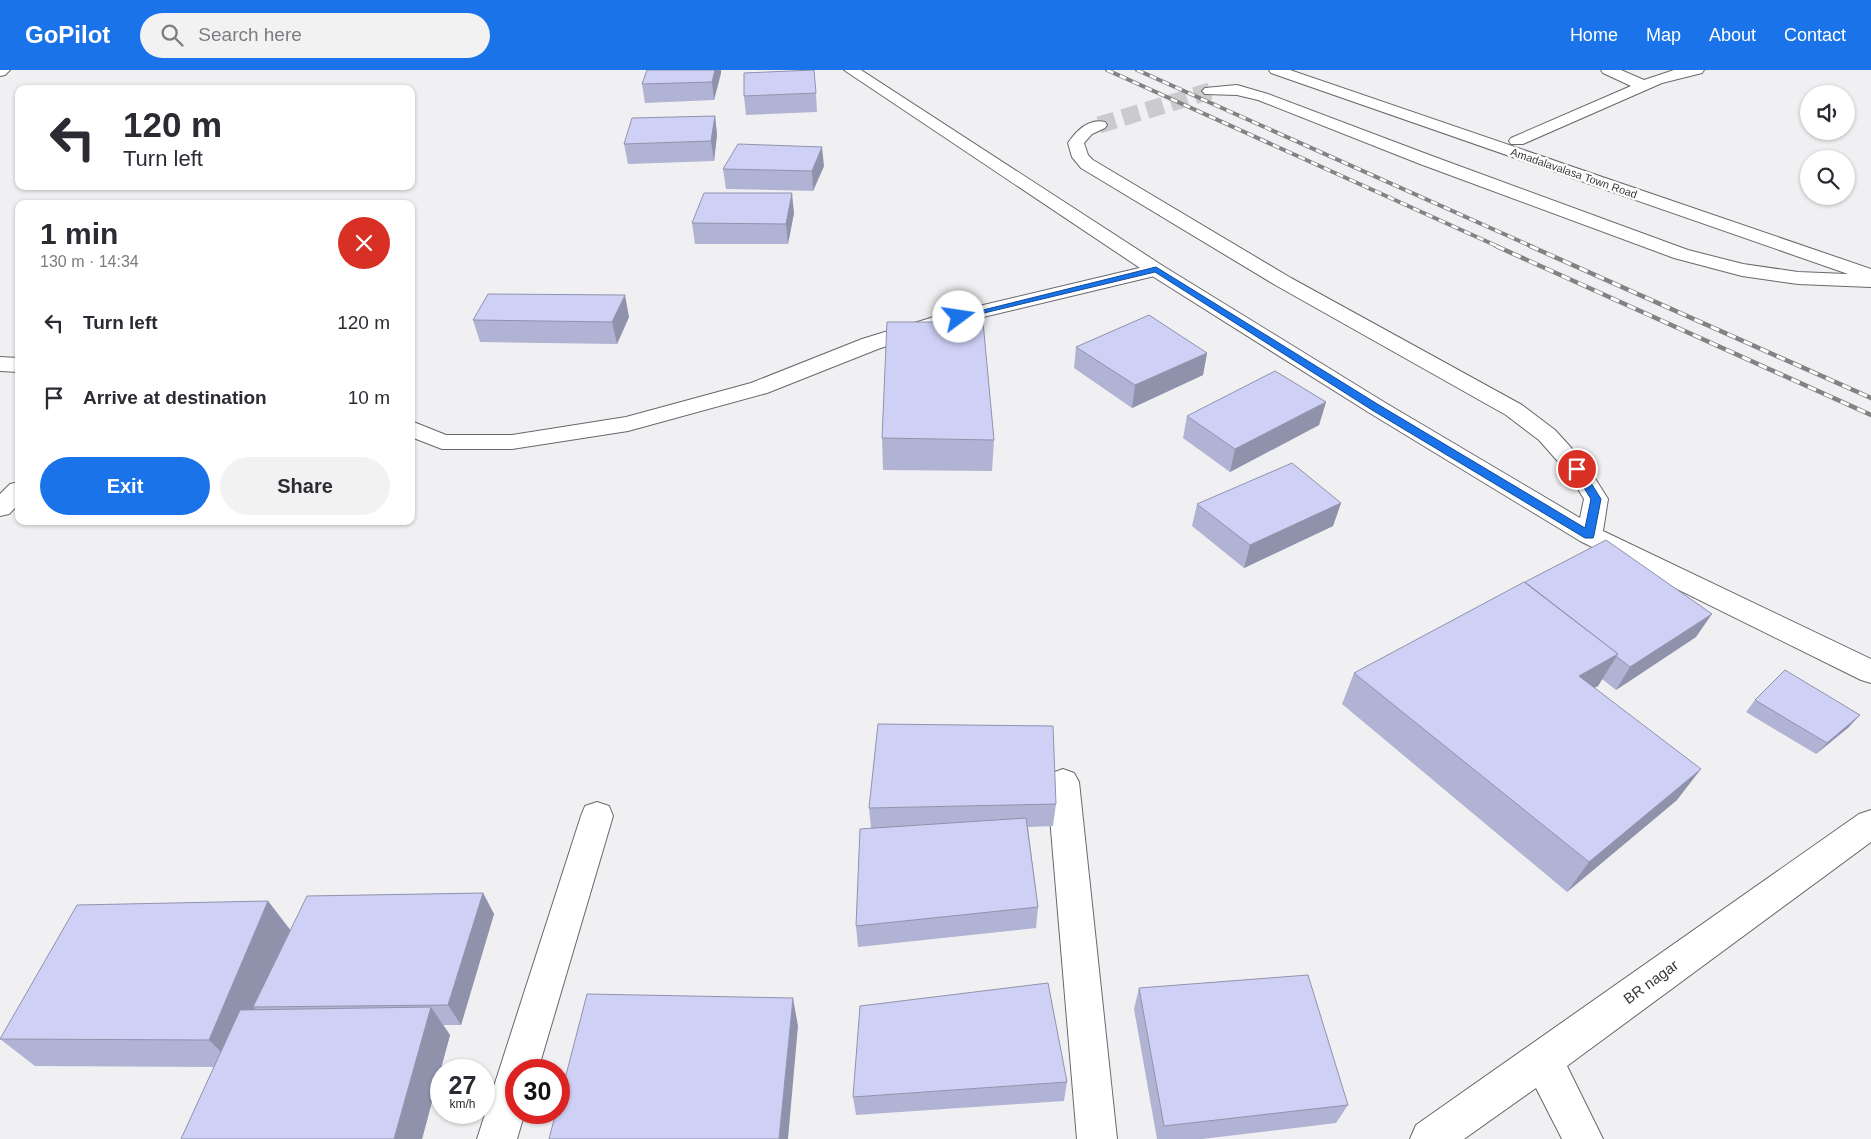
<!DOCTYPE html>
<html lang="en">
<head>
<meta charset="utf-8">
<style>
  :root { --surface:#fff; --page:#f2f2f3; --text:#2b2b33; --muted:#7c7c81; --accent:#1a73e8 }
  body { margin:0; font-family:Helvetica,sans-serif; background:var(--page); color:var(--text); height:100vh; display:flex; flex-direction:column; font-size:19px; white-space:nowrap }
  * { box-sizing:border-box; margin:0 }
  p { font-size:16px; color:var(--muted) }
  .icon { flex:none; width:28px; height:28px; fill:none; stroke:currentColor; stroke-width:2; stroke-linecap:round; stroke-linejoin:round }
  .map { position:relative; flex:1; overflow:hidden }
  .side { position:absolute; left:15px; top:130px; width:400px; height:325px; display:flex; flex-direction:column; background:var(--surface); border-radius:10px; box-shadow:0 1px 4px #0004 }
  .side>* { flex:none }
  .guide { position:absolute; left:15px; top:15px; width:400px; height:105px; border-radius:10px; box-shadow:0 1px 4px #0004; background:#fff; color:var(--text); overflow:hidden }
  .tools { position:absolute; left:1800px; top:15px; display:grid; gap:10px }
  .tools a { display:grid; place-items:center; width:55px; height:55px; border-radius:50%; background:var(--surface); box-shadow:0 1px 4px #0004; font-size:25px }
  .speed { position:absolute; left:430px; top:989px; display:flex; gap:10px; font-size:25px; font-weight:700; text-align:center }
  .speed>* { display:grid; place-content:center; width:65px; height:65px; border-radius:50%; background:var(--surface); box-shadow:0 1px 4px #0004; line-height:1 }
  .speed small { font-size:12px; font-weight:400 }
  .speed .limit { border:8px solid #d22; background:#fff; color:#111 }
  .pin { position:absolute; display:grid; place-items:center; width:42px; height:42px; color:#fff; margin:-21px; border:2px solid #fff; border-radius:50%; box-shadow:0 1px 5px #0007 }
  .me { position:absolute; width:55px; margin:-28px; rotate:76deg; stroke-linejoin:round; filter:drop-shadow(0 0 4px #0008) }
  .turn { display:flex; align-items:center; gap:18px; height:105px; padding:0 25px; font-size:22px }
  .turn .icon { width:65px; height:65px; stroke-width:2.5 }
  .turn b { display:block; font-size:35px; line-height:42px }
  .round { display:grid; place-items:center; flex:none; width:52px; height:52px; border-radius:26px; background:var(--page) }
  .headline { display:flex; align-items:center; justify-content:space-between; height:85px; padding:0 25px }
  h1 { font-size:30px; font-weight:800; line-height:38px }
  .cta { display:flex; gap:10px; margin-top:auto; padding:10px 25px }
  .cta a { flex:1; height:58px; border-radius:30px; background:var(--accent); color:#fff; font-size:20px; font-weight:800; line-height:58px; text-align:center }
  .cta a+a { background:var(--page); color:var(--text) }
  ul { padding:0; list-style:none }
  li { display:flex; align-items:center; gap:15px; height:75px; padding:0 25px }
  li div { flex:1 }
  li b { display:block; font-size:19px }
  li em { font-style:normal }
  header { display:flex; align-items:center; gap:30px; box-sizing:border-box; height:70px; padding:0 25px; background:var(--accent); color:#fff }
  header strong { font-size:24px }
  nav { display:flex; gap:28px; margin-inline-start:auto; font-size:18px }
  .search { width:350px; height:45px; background:var(--page); display:flex; align-items:center; gap:12px; box-sizing:border-box; padding:0 18px; border-radius:28px; color:var(--muted); font-size:19px }
  .map>svg:first-child { display:block }
</style>
</head>
<body>
<header>
<strong>GoPilot</strong>
<div class="search"><svg class="icon" aria-label="search" viewBox="0 0 24 24"><circle cx="10" cy="10" r="6"/><path d="M15 15l6 6"/></svg>Search here</div>
<nav><a>Home</a><a>Map</a><a>About</a><a>Contact</a></nav>
</header>
<div class="map">
<svg width="1871" height="1069" viewBox="0 0 1871 1069">
  <rect width="100%" height="100%" fill="#f0f0f3"/>
  <g fill="none" stroke-linecap="round" stroke-linejoin="round">
    <!-- tertiary-tunnel -->
    <path stroke="#cbcbce" stroke-width="17" stroke-dasharray="17 8" stroke-linecap="butt" d="M 1099,55 L 1210,21"/>
    <defs>
      <g id="minor">
        <path d="M 0,0 L 10,0 L 5,5 L 0,6 Z"/>
        <path d="M 1601,0 L 1621,0 L 1644,10 L 1674,0 L 1704,0 L 1702,3 L 1662,13 L 1523,74 L 1511,74 L 1509,71 L 1511,68 L 1631,16 L 1603,3 Z"/>
        <path d="M 1156,194 L 1163,196 L 1166,200 L 1163,204 L 950,255 L 878,279 L 767,323 L 628,361 L 512,379 L 442,379 L 411,367 L 411,351 L 446,365 L 512,365 L 626,347 L 751,313 L 862,269 L 937,246 Z"/>
        <path d="M 0,287 L 19,288 L 19,302 L 0,301 Z"/>
        <path d="M 19,412 L 19,434 L 9,444 L 0,446 L 0,424 L 10,414 Z"/>
        <path d="M 1063,699 L 1074,703 L 1079,712 L 1117,1069 L 1077,1069 L 1047,712 L 1052,703 Z"/>
        <path d="M 597,732 L 609,736 L 613,746 L 538,1000 L 516,1000 L 516,1042 L 525,1042 L 517,1069 L 477,1069 L 581,746 L 585,736 Z"/>
        <path d="M 1871,740 L 1871,772 L 1567,996 L 1603,1069 L 1562,1069 L 1536,1018 L 1464,1069 L 1410,1069 L 1416,1055 L 1859,744 Z"/>
      </g>
      <g id="tertiary">
        <path d="M 844,0 L 861,0 L 1163,196 L 1384,332 L 1580,448 L 1584,429 L 1568,403 L 1539,370 L 1506,345 L 1277,216 L 1081,98 L 1072,87 L 1068,73 C 1076,61 1089,48 1105,52 L 1107,55 L 1105,58 L 1092,64 L 1084,73 L 1088,85 L 1093,90 L 1291,208 L 1522,335 L 1555,360 L 1586,394 L 1608,429 L 1603,461 L 1871,589 L 1871,613 L 1861,610 L 1580,471 L 1368,342 L 1149,204 Z"/>
        <path d="M 1237,15 L 1268,24 L 1432,86 L 1688,180 L 1743,194 L 1798,202 L 1871,205 L 1871,217 L 1798,214 L 1742,206 L 1674,188 L 1420,94 L 1258,30 L 1237,25 L 1205,24 L 1202,21 L 1205,18 Z"/>
      </g>
      <path id="secondary" d="M 1269,0 L 1290,0 L 1871,199 L 1871,212 L 1271,3 Z"/>
    </defs>
    <!-- minor casing -->
    <use href="#minor" stroke="#68686b" stroke-width="2"/>
    <!-- tertiary casing -->
    <use href="#tertiary" stroke="#68686b" stroke-width="2"/>
    <!-- secondary casing -->
    <use href="#secondary" stroke="#68686b" stroke-width="2"/>
    <!-- minor -->
    <use href="#minor" fill="#fff" fill-rule="evenodd"/>
    <!-- tertiary -->
    <use href="#tertiary" fill="#fff" fill-rule="evenodd"/>
    <!-- secondary -->
    <use href="#secondary" fill="#fff" fill-rule="evenodd"/>
    <defs>
      <g id="rail-far1">
        <path d="M 1107,0 L 1499,177"/>
        <path d="M 1137,0 L 1533,177"/>
      </g>
      <g id="rail">
        <path d="M 1496,176 L 1871,345"/>
        <path d="M 1530,176 L 1871,328"/>
      </g>
    </defs>
    <!-- rail-far1 casing -->
    <use href="#rail-far1" stroke="#828284" stroke-width="4"/>
    <!-- rail casing -->
    <use href="#rail" stroke="#828284" stroke-width="4.5"/>
    <!-- rail-far1 -->
    <use href="#rail-far1" stroke="#fff" stroke-width="2.5" stroke-dasharray="7" stroke-linecap="butt"/>
    <!-- rail -->
    <use href="#rail" stroke="#fff" stroke-width="3" stroke-dasharray="9" stroke-linecap="butt"/>
  </g>
  <!-- wall -->
  <g fill="#b1b3d4">
    <path d="M 647,0 L 721,0 L 721,3 L 714,30 L 645,33 L 642,14 Z"/>
    <path d="M 816,23 L 817,42 L 746,45 L 744,26 Z"/>
    <path d="M 715,46 L 717,65 L 714,91 L 628,94 L 624,74 Z"/>
    <path d="M 824,96 L 813,121 L 726,119 L 723,99 Z"/>
    <path d="M 794,143 L 788,174 L 695,174 L 692,153 Z"/>
    <path d="M 629,247 L 617,274 L 480,272 L 473,250 Z"/>
    <path d="M 1076,277 L 1207,283 L 1203,305 L 1132,338 L 1074,298 Z"/>
    <path d="M 1326,332 L 1319,355 L 1230,402 L 1183,368 L 1187,346 Z"/>
    <path d="M 882,368 L 994,370 L 992,401 L 883,400 Z"/>
    <path d="M 1341,433 L 1333,456 L 1244,498 L 1192,456 L 1197,434 Z"/>
    <path d="M 1696,567 L 1616,620 L 1602,609 L 1598,616 L 1594,618 L 1677,730 L 1567,822 L 1342,634 L 1354,603 Z"/>
    <path d="M 1755,630 L 1849,657 L 1816,684 L 1746,642 Z"/>
    <path d="M 1056,734 L 1053,756 L 1028,757 L 1038,837 L 1036,858 L 858,877 L 856,856 L 871,758 L 869,738 Z"/>
    <path d="M 483,823 L 494,844 L 461,955 L 443,955 L 450,965 L 422,1069 L 181,1069 L 214,997 L 35,996 L 0,969 L 268,831 L 291,861 Z"/>
    <path d="M 1139,918 L 1348,1035 L 1336,1053 L 1202,1069 L 1157,1069 L 1134,939 Z"/>
    <path d="M 1067,1012 L 1064,1031 L 856,1045 L 853,1027 Z"/>
  </g>
  <!-- shaded-wall -->
  <g fill="#9092ac">
    <path d="M 715,0 L 721,0 L 721,3 L 714,30 L 712,12 Z"/>
    <path d="M 715,46 L 717,65 L 714,91 L 711,71 Z"/>
    <path d="M 822,77 L 824,96 L 813,121 L 812,101 Z"/>
    <path d="M 792,123 L 794,143 L 788,174 L 786,154 Z"/>
    <path d="M 625,225 L 629,247 L 617,274 L 612,252 Z"/>
    <path d="M 1207,283 L 1203,305 L 1132,338 L 1135,315 Z"/>
    <path d="M 1326,332 L 1319,355 L 1230,402 L 1235,379 Z"/>
    <path d="M 1341,433 L 1333,456 L 1244,498 L 1250,475 Z"/>
    <path d="M 1712,544 L 1696,567 L 1616,620 L 1630,597 Z"/>
    <path d="M 1618,584 L 1598,616 L 1560,637 L 1579,606 Z"/>
    <path d="M 1860,645 L 1849,657 L 1816,684 L 1827,673 Z"/>
    <path d="M 1701,699 L 1677,730 L 1567,822 L 1589,792 Z"/>
    <path d="M 483,823 L 494,844 L 461,955 L 448,935 Z"/>
    <path d="M 268,831 L 291,861 L 253,937 L 258,942 L 236,997 L 209,970 Z"/>
    <path d="M 793,928 L 798,956 L 788,1069 L 779,1069 Z"/>
    <path d="M 431,937 L 450,965 L 422,1069 L 394,1069 Z"/>
  </g>
  <!-- building -->
  <g fill="#ced0f6" stroke="#9092ac">
    <path d="M 647,0 L 715,0 L 712,12 L 642,14 Z"/>
    <path d="M 814,0 L 816,23 L 744,26 L 744,3 Z"/>
    <path d="M 715,46 L 711,71 L 624,74 L 632,48 Z"/>
    <path d="M 738,74 L 822,77 L 812,101 L 723,99 Z"/>
    <path d="M 704,123 L 792,123 L 786,154 L 692,153 Z"/>
    <path d="M 488,224 L 625,225 L 612,252 L 473,250 Z"/>
    <path d="M 1149,245 L 1207,283 L 1135,315 L 1076,277 Z"/>
    <path d="M 887,252 L 983,252 L 994,370 L 882,368 Z"/>
    <path d="M 1275,301 L 1326,332 L 1235,379 L 1187,346 Z"/>
    <path d="M 1292,393 L 1341,433 L 1250,475 L 1197,434 Z"/>
    <path d="M 1606,470 L 1712,544 L 1630,597 L 1616,586 L 1618,584 L 1525,512 Z"/>
    <path d="M 1524,512 L 1618,584 L 1579,606 L 1701,699 L 1589,792 L 1354,603 Z"/>
    <path d="M 1785,600 L 1860,645 L 1827,673 L 1755,630 Z"/>
    <path d="M 878,654 L 1053,656 L 1056,734 L 869,738 Z"/>
    <path d="M 1026,748 L 1038,837 L 856,856 L 860,759 Z"/>
    <path d="M 483,823 L 448,935 L 253,937 L 307,826 Z"/>
    <path d="M 268,831 L 209,970 L 0,969 L 77,835 Z"/>
    <path d="M 1308,905 L 1348,1035 L 1164,1056 L 1139,918 Z"/>
    <path d="M 1048,913 L 1067,1012 L 853,1027 L 860,936 Z"/>
    <path d="M 587,924 L 793,928 L 779,1069 L 549,1069 L 556,1042 L 559,1042 L 559,1032 Z"/>
    <path d="M 431,937 L 394,1069 L 181,1069 L 240,940 Z"/>
  </g>
  <!-- route -->
  <path fill="#1a73e8" stroke="#114b97" d="M 1156,197 L 1379,335 L 1585,458 L 1591,429 L 1572,399 L 1574,397 L 1581,397 L 1601,429 L 1594,465 L 1593,468 L 1585,468 L 1372,340 L 1155,202 L 959,249 L 955,247 Z"/>
  <g text-anchor="middle" stroke-width="4.5" stroke-linejoin="round" paint-order="stroke">
    <!-- far-street labels -->
    <g font-size="11" fill="#38383a" stroke="#fff">
      <text transform="translate(1574 103) rotate(19)" y="4">Amadalavalasa Town Road</text>
    </g>
    <!-- near-street labels -->
    <g font-size="15" fill="#38383a" stroke="#fff">
      <text transform="translate(1651 912) rotate(-36)" y="5">BR nagar</text>
    </g>
  </g>
</svg>
<div class="tools">
<a><svg class="icon" aria-label="sound" viewBox="0 0 24 24"><path d="M4 9h4l5-4v14l-5-4H4zM17 9q2 3 0 6"/></svg></a>
<a><svg class="icon" aria-label="search" viewBox="0 0 24 24"><circle cx="10" cy="10" r="6"/><path d="M15 15l6 6"/></svg></a>
</div>
<div class="speed"><div>27<small>km/h</small></div><div class="limit">30</div></div>
<div class="pin" style="left:1577px;top:399px;background:#d93025"><svg class="icon" aria-label="arrive" viewBox="0 0 24 24"><path d="M6 21V4h12l-3 4 3 4H6"/></svg></div>
<svg class="me" style="left:959px;top:247px" viewBox="-20 -20 40 40"><circle r="19" fill="#fff"/><path d="M0-13L10 11 0 6-10 11z" fill="#1a73e8"/></svg>
<div class="guide">
<div class="turn"><svg class="icon" aria-label="left" viewBox="0 0 24 24"><path d="M17 20v-9H6M10 6l-5 5 5 5"/></svg><div><b>120 m</b>Turn left</div></div>
</div>
<section class="side">
<div class="headline"><div><h1>1 min</h1><p>130 m · 14:34</p></div><a class="round" style="background:#d93025;color:#fff"><svg class="icon" aria-label="close" viewBox="0 0 24 24"><path d="M6 6l12 12M18 6L6 18"/></svg></a></div>
<ul>
<li><svg class="icon" aria-label="left" viewBox="0 0 24 24"><path d="M17 20v-9H6M10 6l-5 5 5 5"/></svg><div><b>Turn left</b></div><em>120 m</em></li>
<li><svg class="icon" aria-label="arrive" viewBox="0 0 24 24"><path d="M6 21V4h12l-3 4 3 4H6"/></svg><div><b>Arrive at destination</b></div><em>10 m</em></li>
</ul>
<div class="cta"><a>Exit</a><a>Share</a></div>
</section>
</div>
</body>
</html>
